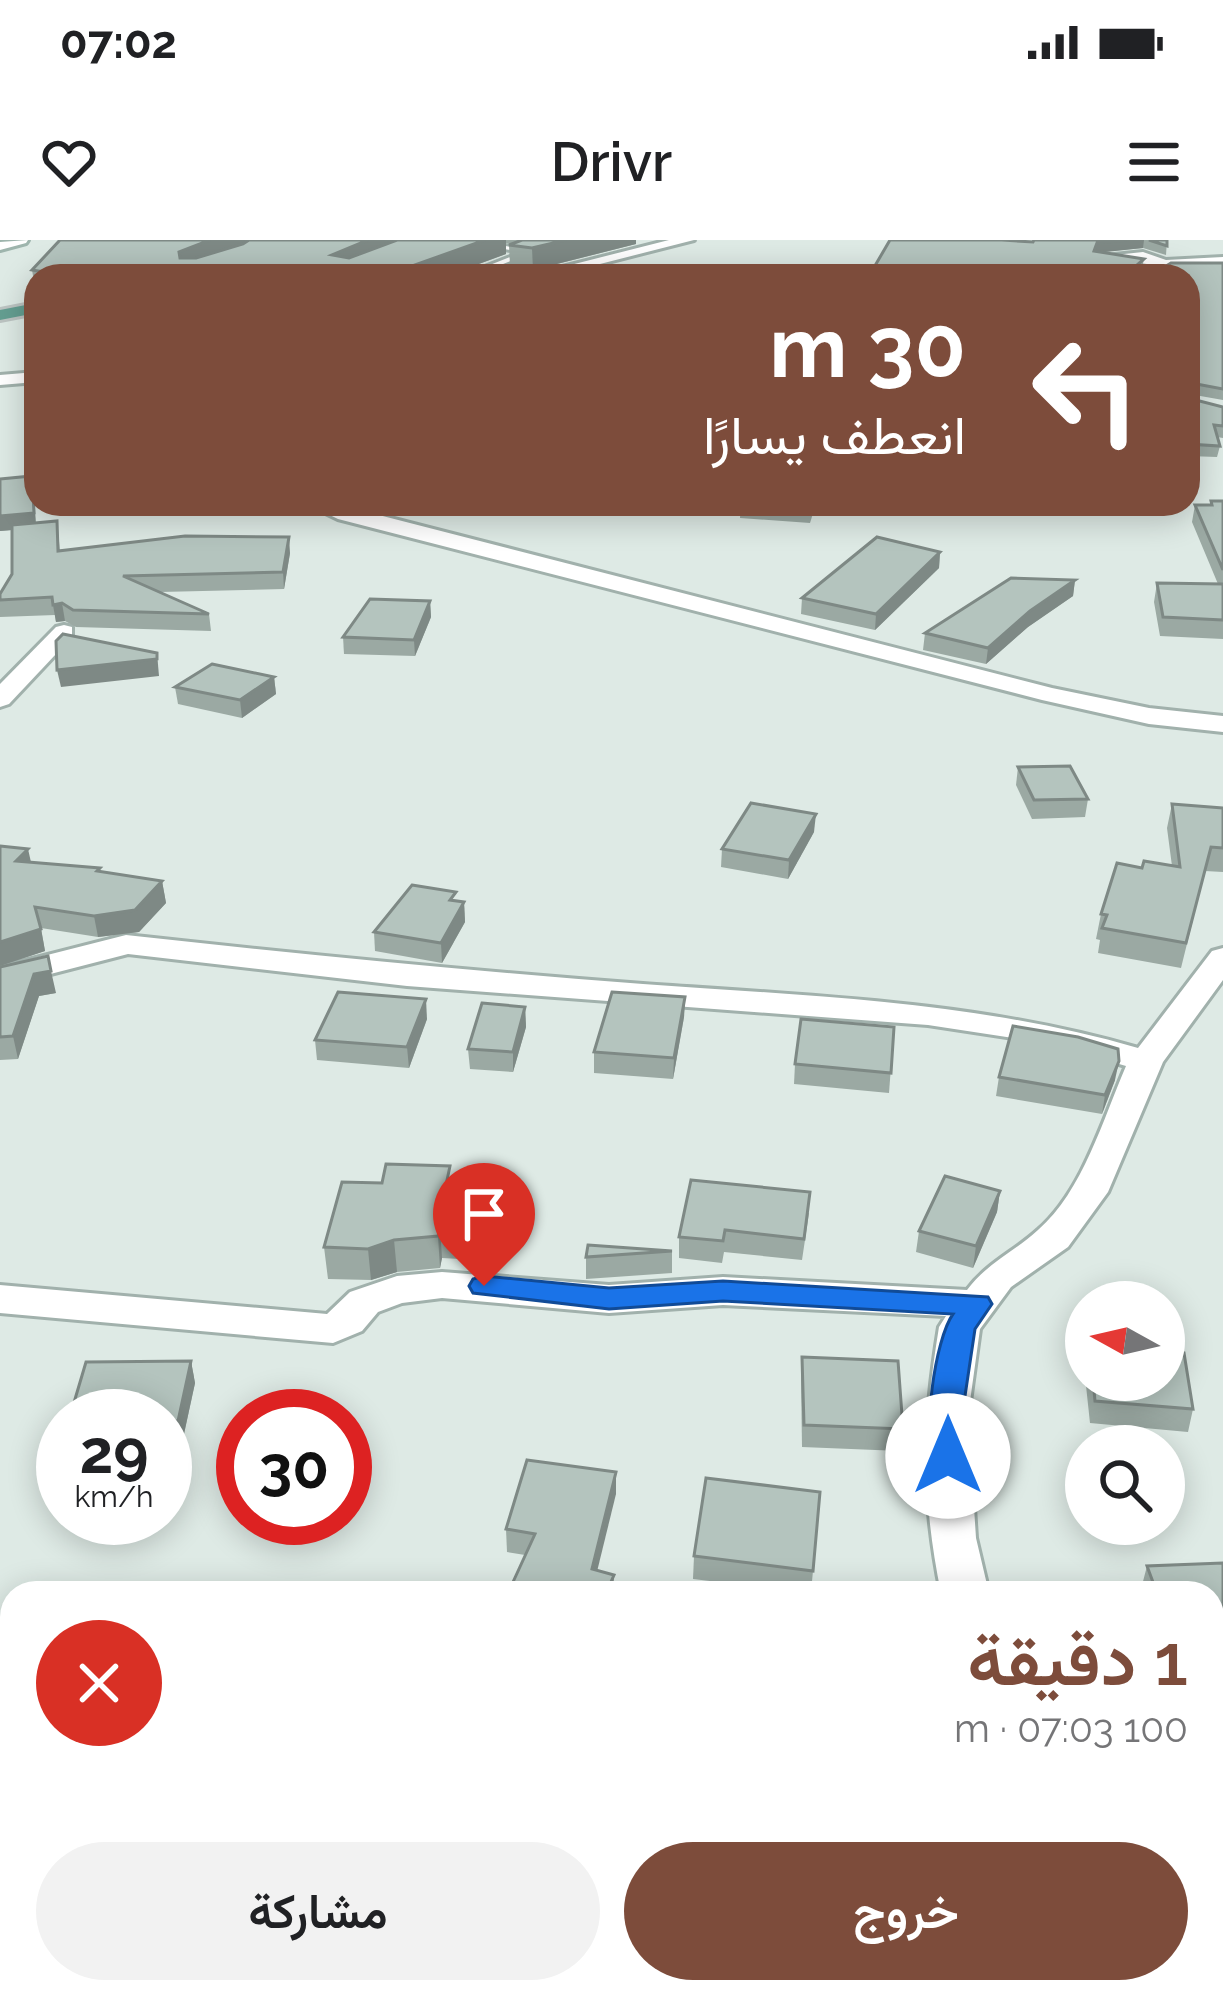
<!DOCTYPE html>
<html lang="ar">
<head>
<meta charset="utf-8">
<style>
  :root { --surface:#fff; --page:#f2f2f2; --text:#202124; --muted:#757577; --accent:#7d4c3b }
  body { margin:0; font-family:Raleway,Vazirmatn,sans-serif; background:var(--page); color:var(--text); direction:rtl; height:100vh; display:flex; flex-direction:column; font-size:45px; white-space:nowrap }
  * { box-sizing:border-box; margin:0 }
  p { font-size:39px; color:var(--muted) }
  .icon { flex:none; width:66px; height:66px; fill:none; stroke:currentColor; stroke-width:2; stroke-linecap:round; stroke-linejoin:round }
  .map { position:relative; flex:1; overflow:hidden; direction:ltr }
  .details { position:absolute; left:0px; top:1341px; width:1224px; height:423px; display:flex; flex-direction:column; background:var(--surface); border-radius:36px 36px 0 0; box-shadow:0 6px 30px #0003; direction:rtl }
  .details>* { flex:none }
  .guide { position:absolute; left:24px; top:24px; width:1176px; height:252px; border-radius:36px; box-shadow:0 6px 30px #0003; direction:rtl; background:#7d4c3b; color:#fff; overflow:hidden }
  .needle { width:78px; rotate:278deg }
  .tools { position:absolute; left:1065px; top:1041px; display:grid; gap:24px }
  .tools a { display:grid; place-items:center; width:120px; height:120px; border-radius:50%; background:var(--surface); box-shadow:0 6px 30px #0003; font-size:60px }
  .speed { position:absolute; left:36px; top:1149px; display:flex; gap:24px; font-size:60px; font-weight:700; text-align:center }
  .speed>* { display:grid; place-content:center; width:156px; height:156px; border-radius:50%; background:var(--surface); box-shadow:0 6px 30px #0003; line-height:1 }
  .speed small { font-size:30px; font-weight:400 }
  .speed .limit { border:18px solid #d22; background:#fff; color:#111 }
  .pin { position:absolute; display:grid; place-items:center; width:102px; height:102px; color:#fff; margin:-123px -51px; border-radius:50% 50% 50% 0; rotate:-45deg; box-shadow:0 0 12px #0007 }
  .pin .icon { rotate:45deg }
  .me { position:absolute; width:132px; margin:-66px; rotate:0deg; stroke-linejoin:round; filter:drop-shadow(0 0 9px #0008) }
  .turn { display:flex; align-items:center; gap:42px; height:252px; padding:0 36px; font-size:54px }
  .turn .icon { width:156px; height:156px; stroke-width:2.5 }
  .turn b { display:block; font-size:84px; line-height:102px }
  .round { display:grid; place-items:center; flex:none; width:126px; height:126px; border-radius:63px; background:var(--page) }
  .headline { display:flex; align-items:center; justify-content:space-between; height:204px; padding:0 36px }
  h1 { font-size:72px; font-weight:600; line-height:90px; color:var(--accent) }
  .action { display:flex; gap:24px; margin-top:auto; padding:24px 36px }
  .action a { flex:1; height:138px; border-radius:72px; background:var(--accent); color:#fff; font-size:48px; font-weight:600; line-height:138px; text-align:center }
  .action a+a { background:var(--page); color:var(--text) }
  .status { display:flex; justify-content:space-between; align-items:center; height:84px; padding:0 60px; background:var(--surface); direction:ltr }
  .status svg { height:33px; fill:currentColor }
  header { display:flex; justify-content:space-between; align-items:center; height:156px; padding:0 36px; background:var(--surface); font-size:54px; font-weight:600 }
  .map>svg:first-child { display:block }
</style>
</head>
<body>
<div class="status"><b>07:02</b><svg viewBox="0 0 49 12"><path d="M0 12V9h3v3zM5 12V6h3v6zM10 12V3h3v9zM15 12V0h3v12zM26 1h20v11H26zM47 4h2v5h-2z"/></svg></div>
<header><svg class="icon" aria-label="menu" viewBox="0 0 24 24"><path d="M4 6h16M4 12h16M4 18h16"/></svg>Drivr<svg class="icon" aria-label="heart" viewBox="0 0 24 24"><path d="M12 20l-8-8c-3-5 5-10 8-4 3-6 11-1 8 4z"/></svg></header>
<div class="map">
<svg width="1223" height="1762" viewBox="0 0 1223 1762">
  <rect width="100%" height="100%" fill="#deeae5"/>
  <g fill="none" stroke-linecap="round" stroke-linejoin="round">
    <defs>
      <path id="lane" d="M 449,0 L 468,0 L 536,11 L 473,36 L 462,36 L 523,12 Z"/>
      <g id="street">
        <path d="M 669,0 L 694,0 L 553,36 L 527,36 Z"/>
        <path d="M 1143,12 L 1166,20 L 1223,17 L 1223,25 L 1168,28 L 1156,36 L 1139,36 L 1154,25 L 1096,17 Z"/>
        <path d="M 36,132 L 36,142 L 0,145 L 0,135 Z"/>
        <path d="M 307,264 L 336,264 L 1052,448 L 1149,468 L 1223,476 L 1223,492 L 1149,484 L 1042,460 L 338,279 Z"/>
        <path d="M 64,385 L 72,387 L 72,397 L 9,464 L 0,467 L 0,444 L 56,387 Z"/>
        <path d="M 126,695 C 298,714 470,731 643,744 C 810,756 977,761 1138,808 L 1212,711 L 1223,708 L 1223,740 L 1163,822 L 1108,952 L 1068,1007 L 1011,1047 L 980,1089 L 968,1176 L 976,1298 L 989,1353 L 941,1353 C 921,1256 923,1184 939,1087 L 946,1076 L 723,1065 L 609,1073 L 442,1058 L 402,1063 L 378,1072 L 362,1091 L 333,1103 L 0,1073 L 0,1045 L 327,1074 L 350,1052 L 397,1036 L 442,1032 L 609,1045 L 723,1037 L 967,1050 C 987,1023 1014,1012 1038,990 C 1083,951 1103,879 1126,826 L 1046,803 L 928,785 L 407,746 L 128,714 L 0,747 L 0,727 Z"/>
        <path d="M 12,1402 L 12,1442 L 0,1447 L 0,1405 Z"/>
        <path d="M 1004,1752 L 1062,1752 L 1064,1762 L 1006,1762 Z"/>
      </g>
      <path id="secondary" d="M 28,0 L 26,3 L 0,10 L 0,2 Z"/>
      <path id="primary" d="M 36,63 L 36,73 L 0,80 L 0,70 Z"/>
    </defs>
    <!-- lane casing -->
    <use href="#lane" stroke="#a1b1ac" stroke-width="6"/>
    <!-- street casing -->
    <use href="#street" stroke="#a1b1ac" stroke-width="6"/>
    <!-- secondary casing -->
    <use href="#secondary" stroke="#9eb5ad" stroke-width="6"/>
    <!-- primary casing -->
    <use href="#primary" stroke="#bcc4c2" stroke-width="6"/>
    <!-- lane -->
    <use href="#lane" fill="#fff" fill-rule="evenodd"/>
    <!-- street -->
    <use href="#street" fill="#fff" fill-rule="evenodd"/>
    <!-- secondary -->
    <use href="#secondary" fill="#fff" fill-rule="evenodd"/>
    <!-- primary -->
    <use href="#primary" fill="#649e91" fill-rule="evenodd"/>
  </g>
  <!-- wall -->
  <g fill="#9ba9a3">
    <path d="M 249,0 L 636,0 L 636,4 L 533,30 L 510,26 L 509,5 L 512,4 L 506,3 L 506,14 L 446,36 L 36,36 L 36,53 L 32,30 Z"/>
    <path d="M 1034,0 L 1167,0 L 1166,15 L 1143,8 L 1101,12 L 1144,19 L 1142,28 L 1140,30 L 1158,31 L 1223,23 L 1223,160 L 1189,154 L 1188,156 L 1188,36 L 869,36 L 1033,2 Z"/>
    <path d="M 1188,158 L 1223,167 L 1223,198 L 1217,197 L 1220,206 L 1217,217 L 1188,216 Z"/>
    <path d="M 34,251 L 36,283 L 57,281 L 60,311 L 290,313 L 284,349 L 160,352 L 209,374 L 211,391 L 76,387 L 65,381 L 56,382 L 55,375 L 0,377 L 0,354 L 12,334 L 12,290 L 0,291 Z"/>
    <path d="M 1211,261 L 1223,261 L 1223,399 L 1160,396 L 1154,362 L 1157,343 L 1218,344 L 1192,282 L 1195,265 L 1210,265 Z"/>
    <path d="M 741,264 L 816,264 L 810,283 L 740,278 Z"/>
    <path d="M 940,312 L 939,328 L 875,390 L 801,374 L 802,358 Z"/>
    <path d="M 1075,340 L 1073,356 L 1028,387 L 986,424 L 923,410 L 925,393 Z"/>
    <path d="M 430,361 L 431,377 L 415,416 L 344,414 L 343,397 Z"/>
    <path d="M 274,437 L 276,454 L 242,478 L 178,464 L 175,447 Z"/>
    <path d="M 1018,527 L 1088,559 L 1085,577 L 1032,579 L 1016,545 Z"/>
    <path d="M 1172,564 L 1223,568 L 1223,632 L 1205,631 L 1181,728 L 1098,713 L 1100,700 L 1096,699 L 1101,674 L 1142,628 L 1172,626 L 1167,588 Z"/>
    <path d="M 814,592 L 788,639 L 721,627 L 722,609 Z"/>
    <path d="M 31,622 L 100,628 L 101,632 L 162,641 L 166,663 L 139,692 L 98,697 L 41,688 L 45,711 L 0,726 Z"/>
    <path d="M 464,662 L 465,682 L 442,723 L 375,711 L 374,692 Z"/>
    <path d="M 0,727 L 56,753 L 39,756 L 18,819 L 0,820 Z"/>
    <path d="M 685,757 L 684,777 L 673,839 L 594,833 L 594,812 Z"/>
    <path d="M 525,767 L 526,787 L 513,832 L 470,829 L 468,809 Z"/>
    <path d="M 427,779 L 409,828 L 317,820 L 315,800 Z"/>
    <path d="M 894,787 L 889,853 L 794,844 L 795,824 Z"/>
    <path d="M 999,837 L 1115,840 L 1102,874 L 996,856 Z"/>
    <path d="M 451,945 L 485,977 L 478,1020 L 442,1018 L 440,1028 L 397,1032 L 371,1040 L 328,1039 L 324,1007 Z"/>
    <path d="M 1000,951 L 997,972 L 973,1028 L 916,1012 L 919,991 Z"/>
    <path d="M 809,973 L 802,1020 L 724,1012 L 722,1023 L 679,1018 L 679,997 Z"/>
    <path d="M 672,1011 L 672,1033 L 586,1039 L 586,1017 Z"/>
    <path d="M 802,1117 L 903,1189 L 900,1211 L 802,1207 L 801,1139 Z"/>
    <path d="M 1086,1119 L 1086,1140 L 1164,1140 L 1193,1169 L 1188,1192 L 1090,1183 L 1084,1127 Z"/>
    <path d="M 191,1121 L 195,1143 L 182,1203 L 165,1203 L 165,1176 Z"/>
    <path d="M 616,1232 L 616,1254 L 525,1315 L 507,1312 L 506,1289 Z"/>
    <path d="M 820,1252 L 811,1353 L 693,1339 L 694,1316 Z"/>
    <path d="M 1223,1323 L 1223,1472 L 1212,1473 L 1212,1353 L 1140,1353 L 1147,1326 Z"/>
  </g>
  <!-- shaded-wall -->
  <g fill="#7e8985">
    <path d="M 210,0 L 248,0 L 226,16 L 182,34 L 179,12 Z"/>
    <path d="M 368,0 L 419,0 L 336,36 L 332,15 Z"/>
    <path d="M 485,0 L 506,0 L 506,14 L 446,36 L 384,36 Z"/>
    <path d="M 566,0 L 636,0 L 636,4 L 533,30 L 532,8 Z"/>
    <path d="M 1129,0 L 1144,0 L 1143,8 L 1096,13 L 1093,20 L 1097,3 Z"/>
    <path d="M 32,236 L 36,288 L 0,291 L 0,276 Z"/>
    <path d="M 289,297 L 290,313 L 284,349 L 283,332 Z"/>
    <path d="M 940,312 L 939,328 L 875,390 L 876,374 Z"/>
    <path d="M 1075,340 L 1073,356 L 1028,387 L 986,424 L 988,408 L 1030,371 Z"/>
    <path d="M 430,361 L 431,377 L 415,416 L 414,400 Z"/>
    <path d="M 62,363 L 65,381 L 56,382 L 53,365 Z"/>
    <path d="M 157,413 L 159,436 L 61,447 L 57,430 Z"/>
    <path d="M 274,437 L 276,454 L 242,478 L 240,460 Z"/>
    <path d="M 816,574 L 814,592 L 788,639 L 789,620 Z"/>
    <path d="M 28,609 L 33,631 L 16,621 Z"/>
    <path d="M 162,641 L 166,663 L 139,692 L 98,697 L 94,676 Z"/>
    <path d="M 464,662 L 465,682 L 442,723 L 441,703 Z"/>
    <path d="M 41,689 L 45,711 L 0,726 L 0,702 Z"/>
    <path d="M 51,731 L 56,753 L 39,756 L 18,819 L 13,796 L 34,734 Z"/>
    <path d="M 685,757 L 684,777 L 673,839 L 674,818 Z"/>
    <path d="M 426,759 L 427,779 L 409,828 L 407,807 Z"/>
    <path d="M 525,767 L 526,787 L 513,832 L 513,812 Z"/>
    <path d="M 1119,821 L 1115,840 L 1102,874 L 1105,855 Z"/>
    <path d="M 484,946 L 485,977 L 478,1020 L 477,988 Z"/>
    <path d="M 1000,951 L 997,972 L 973,1028 L 976,1006 Z"/>
    <path d="M 440,987 L 442,1018 L 440,1028 L 438,996 Z"/>
    <path d="M 394,1000 L 397,1032 L 371,1040 L 368,1009 Z"/>
    <path d="M 191,1121 L 195,1143 L 182,1203 L 178,1181 Z"/>
    <path d="M 616,1232 L 616,1254 L 592,1352 L 592,1329 Z"/>
    <path d="M 614,1335 L 613,1353 L 606,1353 Z"/>
  </g>
  <!-- building -->
  <g fill="#b4c4be" stroke="#7e8985" stroke-width="3">
    <path d="M 60,0 L 210,0 L 179,12 L 180,18 L 196,18 L 243,4 L 249,0 L 368,0 L 332,15 L 349,18 L 397,0 L 485,0 L 384,36 L 69,36 L 32,30 Z"/>
    <path d="M 522,0 L 566,0 L 532,8 L 509,5 Z"/>
    <path d="M 890,0 L 1002,0 L 1033,2 L 1034,0 L 1129,0 L 1097,3 L 1094,11 L 1144,19 L 1136,26 L 1140,31 L 1158,31 L 1171,23 L 1223,23 L 1223,149 L 1191,143 L 1188,150 L 1188,36 L 869,36 Z"/>
    <path d="M 1149,0 L 1167,0 L 1167,6 Z"/>
    <path d="M 28,146 L 36,146 L 36,187 Z"/>
    <path d="M 1188,158 L 1223,167 L 1223,186 L 1214,185 L 1220,206 L 1188,204 Z"/>
    <path d="M 32,236 L 34,273 L 0,276 L 0,239 Z"/>
    <path d="M 1211,261 L 1223,261 L 1223,330 L 1195,265 L 1212,265 Z"/>
    <path d="M 741,264 L 813,264 L 810,270 L 741,266 Z"/>
    <path d="M 57,281 L 58,311 L 185,296 L 289,297 L 283,332 L 123,336 L 209,374 L 73,370 L 62,363 L 53,365 L 52,357 L 0,360 L 0,354 L 12,334 L 12,285 Z"/>
    <path d="M 877,297 L 940,312 L 876,374 L 802,358 Z"/>
    <path d="M 1011,338 L 1075,340 L 1030,371 L 988,408 L 925,393 Z"/>
    <path d="M 1157,343 L 1223,344 L 1223,380 L 1163,377 Z"/>
    <path d="M 370,359 L 430,361 L 414,400 L 343,397 Z"/>
    <path d="M 63,394 L 157,413 L 157,419 L 57,430 L 56,401 Z"/>
    <path d="M 212,424 L 274,437 L 240,460 L 175,447 Z"/>
    <path d="M 1070,526 L 1088,559 L 1034,560 L 1018,527 Z"/>
    <path d="M 751,563 L 816,574 L 789,620 L 722,609 Z"/>
    <path d="M 1172,564 L 1223,568 L 1223,608 L 1211,607 L 1186,703 L 1102,688 L 1107,675 L 1101,674 L 1117,623 L 1142,628 L 1144,621 L 1180,627 Z"/>
    <path d="M 0,606 L 28,609 L 16,621 L 100,628 L 97,631 L 162,641 L 135,670 L 94,676 L 35,667 L 41,689 L 0,702 Z"/>
    <path d="M 412,645 L 456,652 L 450,660 L 464,662 L 441,703 L 374,692 Z"/>
    <path d="M 48,716 L 51,731 L 34,734 L 13,796 L 0,797 L 0,727 Z"/>
    <path d="M 338,752 L 426,759 L 407,807 L 315,800 Z"/>
    <path d="M 612,752 L 685,757 L 674,818 L 594,812 Z"/>
    <path d="M 482,763 L 525,767 L 513,812 L 468,809 Z"/>
    <path d="M 801,779 L 894,787 L 891,833 L 795,824 Z"/>
    <path d="M 1013,786 L 1078,797 L 1118,809 L 1119,821 L 1105,855 L 999,837 Z"/>
    <path d="M 386,924 L 450,926 L 446,945 L 484,946 L 477,988 L 440,987 L 438,996 L 394,1000 L 368,1009 L 324,1007 L 342,942 L 382,943 Z"/>
    <path d="M 945,936 L 1000,951 L 976,1006 L 919,991 Z"/>
    <path d="M 691,940 L 810,952 L 804,999 L 725,990 L 723,1001 L 679,997 Z"/>
    <path d="M 588,1005 L 672,1011 L 586,1017 Z"/>
    <path d="M 1164,1111 L 1184,1113 L 1193,1169 L 1095,1161 L 1093,1140 L 1164,1140 Z"/>
    <path d="M 802,1117 L 898,1121 L 903,1189 L 804,1185 Z"/>
    <path d="M 191,1121 L 178,1181 L 165,1181 L 165,1176 L 70,1176 L 86,1122 Z"/>
    <path d="M 527,1220 L 616,1232 L 592,1329 L 614,1335 L 606,1353 L 508,1353 L 535,1294 L 506,1289 Z"/>
    <path d="M 706,1238 L 820,1252 L 813,1331 L 694,1316 Z"/>
    <path d="M 1223,1323 L 1223,1440 L 1212,1440 L 1212,1353 L 1157,1353 L 1147,1326 Z"/>
    <path d="M 12,1550 L 12,1587 L 8,1588 Z"/>
    <path d="M 473,1752 L 517,1752 L 524,1762 L 457,1762 Z"/>
    <rect x="900" y="1752" width="122" height="10"/>
  </g>
  <!-- route -->
  <path fill="#1a73e8" stroke="#114b97" stroke-width="3" d="M 484,1036 L 609,1048 L 723,1041 L 988,1057 L 992,1064 L 975,1089 L 962,1176 L 965,1216 L 960,1225 L 948,1229 L 936,1225 C 921,1197 935,1099 953,1074 L 723,1061 L 609,1069 L 473,1053 L 469,1046 L 473,1039 Z"/>
</svg>
<div class="tools">
<a><svg class="needle" viewBox="-14 -14 28 28"><path d="M0-13l5 13h-10z" fill="#e53935"/><path d="M0 13l5-13h-10z" fill="#757577"/></svg></a>
<a><svg class="icon" aria-label="search" viewBox="0 0 24 24"><circle cx="10" cy="10" r="6"/><path d="M15 15l6 6"/></svg></a>
</div>
<div class="speed"><div>29<small>km/h</small></div><div class="limit">30</div></div>
<div class="pin" style="left:484px;top:1046px;background:#d93025"><svg class="icon" aria-label="arrive" viewBox="0 0 24 24"><path d="M6 21V4h12l-3 4 3 4H6"/></svg></div>
<svg class="me" style="left:948px;top:1216px" viewBox="-20 -20 40 40"><circle r="19" fill="#fff"/><path d="M0-13L10 11 0 6-10 11z" fill="#1a73e8"/></svg>
<div class="guide">
<div class="turn"><svg class="icon" aria-label="left" viewBox="0 0 24 24"><path d="M17 20v-9H6M10 6l-5 5 5 5"/></svg><div><b>30 m</b>انعطف يسارًا</div></div>
</div>
<section class="details">
<div class="headline"><div><h1>1 دقيقة</h1><p>100 m · 07:03</p></div><a class="round" style="background:#d93025;color:#fff"><svg class="icon" aria-label="close" viewBox="0 0 24 24"><path d="M6 6l12 12M18 6L6 18"/></svg></a></div>
<div class="action"><a>خروج</a><a>مشاركة</a></div>
</section>
</div>
</body>
</html>
